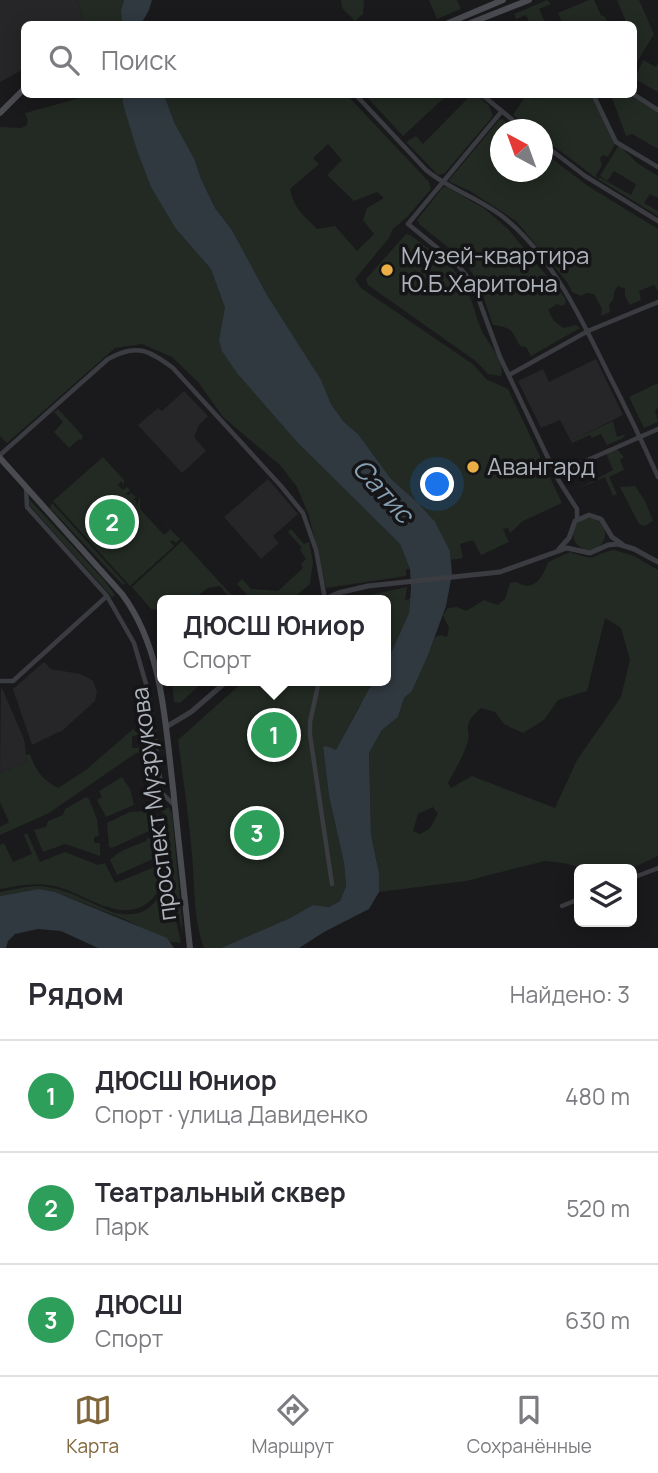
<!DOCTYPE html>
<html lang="ru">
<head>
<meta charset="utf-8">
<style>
	:root { --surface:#fff; --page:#f7f7f7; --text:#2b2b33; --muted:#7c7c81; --line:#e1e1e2; --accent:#80663b }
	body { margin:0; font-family:Manrope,sans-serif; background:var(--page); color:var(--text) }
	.controls { position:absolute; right:21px; bottom:21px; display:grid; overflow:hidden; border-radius:10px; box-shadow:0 4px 18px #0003 }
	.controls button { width:63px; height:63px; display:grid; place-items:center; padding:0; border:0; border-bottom:2px solid var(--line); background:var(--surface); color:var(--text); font:35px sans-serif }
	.compass { position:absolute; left:490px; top:119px; width:63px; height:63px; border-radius:50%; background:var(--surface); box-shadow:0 4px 18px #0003; rotate:319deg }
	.you { position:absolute; left:438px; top:485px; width:24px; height:24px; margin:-18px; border:5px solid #fff; border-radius:50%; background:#1a73e8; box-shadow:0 0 0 10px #1a73e833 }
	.badge { display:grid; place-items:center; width:46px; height:46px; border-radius:50%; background:var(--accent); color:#fff; font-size:23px; font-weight:700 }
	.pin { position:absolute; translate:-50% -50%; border:4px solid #fff; box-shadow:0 2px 7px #0006 }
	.popup { position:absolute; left:157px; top:595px; width:234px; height:91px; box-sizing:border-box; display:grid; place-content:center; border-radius:10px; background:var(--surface); filter:drop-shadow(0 2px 5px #0005); font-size:23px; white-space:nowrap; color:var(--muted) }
	.popup b { font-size:26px; color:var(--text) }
	.popup::after { content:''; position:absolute; left:50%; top:100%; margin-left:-14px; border:14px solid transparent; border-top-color:var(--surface) }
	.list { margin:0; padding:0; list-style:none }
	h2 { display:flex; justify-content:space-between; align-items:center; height:91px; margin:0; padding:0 28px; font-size:30px }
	h2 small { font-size:23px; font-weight:400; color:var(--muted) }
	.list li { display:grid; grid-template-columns:46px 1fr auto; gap:21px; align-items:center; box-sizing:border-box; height:112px; padding:0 28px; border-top:2px solid var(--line) }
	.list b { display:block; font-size:26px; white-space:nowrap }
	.list p { margin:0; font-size:23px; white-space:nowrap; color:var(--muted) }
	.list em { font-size:23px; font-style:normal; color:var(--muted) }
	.icon { flex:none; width:38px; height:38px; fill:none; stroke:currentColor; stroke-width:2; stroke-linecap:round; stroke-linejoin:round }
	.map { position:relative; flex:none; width:658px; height:948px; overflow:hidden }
	.search { position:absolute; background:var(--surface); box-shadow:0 4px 18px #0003; left:21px; right:21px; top:21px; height:77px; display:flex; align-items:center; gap:18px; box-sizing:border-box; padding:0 24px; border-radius:10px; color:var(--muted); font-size:26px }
	.sheet { height:427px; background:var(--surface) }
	nav { display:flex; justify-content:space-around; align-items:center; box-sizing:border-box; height:98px; border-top:2px solid var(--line); background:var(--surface); font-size:19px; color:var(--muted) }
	nav a { display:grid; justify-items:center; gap:4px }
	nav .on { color:var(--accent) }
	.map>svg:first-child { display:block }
	.built { fill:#262629 }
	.green { fill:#222a23; fill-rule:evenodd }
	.water { fill:#303940 }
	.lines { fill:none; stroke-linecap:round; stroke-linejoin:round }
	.minor { stroke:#3b3c41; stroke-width:4.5 }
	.tertiary { stroke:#3b3c41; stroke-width:5 }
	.secondary { stroke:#494b51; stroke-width:6 }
	.poi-dot { fill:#e9ae45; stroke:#151517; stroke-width:2.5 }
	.labels { text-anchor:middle; stroke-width:7; stroke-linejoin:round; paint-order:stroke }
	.poi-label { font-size:24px; fill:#adb2bb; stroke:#151517; text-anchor:start }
	.street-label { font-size:24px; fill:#adb2bb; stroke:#151517 }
	.water-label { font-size:26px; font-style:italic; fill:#879fb3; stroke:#151517 }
</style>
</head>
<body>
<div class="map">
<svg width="658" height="948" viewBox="0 0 658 948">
	<rect width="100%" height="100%" fill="#1a1a1c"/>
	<path class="built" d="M0,0H77L83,19L81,24H24V69L0,82Z
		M596,359L623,415L571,441L560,420L541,428L518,381L543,369L549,382Z
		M184,391L208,416L199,425L194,437L206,451L182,473L138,425L158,408L162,411Z
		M268,479L298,514L273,536L279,543L261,559L224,517Z
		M44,662L51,669L80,674L90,679L93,681L97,692L95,701L63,730L32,745L13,689Z
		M1,686L24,739L27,762L0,773Z"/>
	<path class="green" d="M77,0H124L121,10L122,24H81L83,18Z
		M341,0H364L363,14L355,21L342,8Z
		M429,0H457L461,9L437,19Z
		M547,0L551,4L539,9L546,24H530L526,15L516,19L514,14Z
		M589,0H594L601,15L605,17L608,24H563L558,13Z
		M617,0H639L654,34L634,67V24H627Z
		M643,60L656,67L658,63V92L635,79Z
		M346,94L429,182L431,189L408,216L393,229L389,238L355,279L361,288L474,365L486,379L508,389L562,503L523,521L510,533L508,528L503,529L509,542L481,555L473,540L460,544L463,558L451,560L450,551L417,502L391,479L358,434L344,422L331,404L320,380L267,295L232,230L215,208L201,179L194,158L175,124L164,95ZM328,144L342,160L327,175L354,201L377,192L384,198L367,208L363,220L374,234L357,251L335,226L317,229C304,216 293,207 290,189L319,164L313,158Z
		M91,95H123V104L176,229L211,269L225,308L298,443L400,544L410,569H406V576L326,588L309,516L297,487L281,466L223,417L199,383L172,357L142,344L115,348L7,443L0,436V127L21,128L26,126L28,121L25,113Z
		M365,95H447L403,136Z
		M471,95H477L489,106L493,116L445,173L438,175L406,142L416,136L423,144Z
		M526,95H533L535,99L545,95H592L615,144L608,157L603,155L600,158L602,165L597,174H595L597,176L596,178L543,138L542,130L531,129L513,115Z
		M611,95H630L658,112V149L632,134L626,136Z
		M502,119L515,129L500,130V172H542L543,152L588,186L658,229V291L654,285L639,291L641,300L630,305L625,296V289L618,286L615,290L613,300L609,305L610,312L601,316L602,309L594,294L587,293L581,296L572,292L567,282L516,221L470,191L450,182L449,180L499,120Z
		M619,145L637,163L658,176V198L650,194L644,203L658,211V216L598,179L599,177L631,195L636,184L614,171L607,181L600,176Z
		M443,187H447L485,209L508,229L565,298L566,304L561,306L557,304L548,310L554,321L563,328L576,325L580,328L531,356L526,347L520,346C511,329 512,328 493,325L479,284L464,260L420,225L417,220Z
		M406,234L412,236C425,247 442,257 454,270C470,287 473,308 481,329C487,343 506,361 501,376L488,374L477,362L368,285L366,279Z
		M658,383V408L655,410L658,422L644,428L629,397Z
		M58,409L83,436L81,441L79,439L69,448L54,432L63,422L54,412Z
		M613,421L617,437L626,434L623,438L607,445L601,434L592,438L590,435L572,443L571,441Z
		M617,449L624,457L620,460L624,470L609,477L617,494L613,496L605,477L577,489L613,470L606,453Z
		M103,457L124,480V485L121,481L118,485L123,490L127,487L130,490L126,494L128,495L131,493L136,497L133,500H136L137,506L140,496V509L164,535L170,530L162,521L180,539L176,543L172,540L170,542L174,546L130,586L53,501Z
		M635,486L645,501L653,521L645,526L639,524L620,487Z
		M28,498L104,580L115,595L112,597L30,506Z
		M52,503L122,580L125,583L123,585L50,508Z
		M573 534a16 16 0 1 1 32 0a16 16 0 1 1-32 0Z
		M291,529L304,544L309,542L313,562L310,584L291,600H252L237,584L242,579L251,589L278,591L303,568L301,564L306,559L300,550L302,548L288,532Z
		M182,541L236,600H231L220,586L208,588L192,600H162V610L151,609L132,587Z
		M614,550L634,556L658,570V856L630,869H626L623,864L587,869L563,863L545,861L466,881L379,892V873L371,835L369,753L382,730L398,717L404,698L412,691L435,637L441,635L447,637L449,628L443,615L448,608L457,607L466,611L484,600L498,605L505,599L510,583L517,582C534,593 543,577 548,562L570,552C601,563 588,555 614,550ZM605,618L621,628L630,660L621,697L577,760L555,808L472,776L451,788L448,783C454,771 462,759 466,747C474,728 458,728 481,708L495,712L504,724L523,733L544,720L558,700L587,691ZM433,807L438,814L430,828L420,834L413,831L418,814Z
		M407,587L405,600L410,599L409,613L386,664V600H347Z
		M172,681H204L180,703L174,702Z
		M244,681H376L357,710L336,751L326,746L323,748L329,796L344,863L346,886L340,901L329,907L313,905L290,918L221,948H204C193,918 195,886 192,855C189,817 183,779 178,740Z
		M133,729L139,735L132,736V748L147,747L142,752L136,753L49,813L0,835V827L9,822L0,802V773L27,762L26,755L30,754C35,769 43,781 58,788L86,770Z
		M122,777L130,789L134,805L106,817L97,800L102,797L99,791Z
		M86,797L89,799L97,819L99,836L94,837V843H100V856L65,844L43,852L34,830L46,827L48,821L63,815L65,809Z
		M159,808H169L172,813L183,932L177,912L166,816Z
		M146,811L150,829L149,831L112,848L109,847L107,823L130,812Z
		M157,815L163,817L175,916L181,943L171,942L124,919L55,892L39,889L0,896V892C11,890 23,887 34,886C61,885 90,903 115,913C177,925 166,852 157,815Z
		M27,833L40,862L65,852L98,865L105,863L115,883L160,865C163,878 160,891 151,900C123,927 83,892 54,886C36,882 18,886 0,889V845L4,843L13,862L32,854L24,835Z
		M147,838H150L153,859L117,875L110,860C121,849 132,847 146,841Z"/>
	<path class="water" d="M124,0H152L149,10L141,24H122L121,10Z
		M123,95H164L175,124L194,158L201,179L215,208L232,230L267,295L321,380L331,404L344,422L358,434L391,479L417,502L435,522L450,551L452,574L446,606L428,655L412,691L404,698L398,717L382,730L369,753L371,835L379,873V892L369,909L324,932L299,948H221L290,918L313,905L329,907L340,901L346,886L344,863L329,796L323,747L326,746L336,750L369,689L376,681H386V664L409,613L411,588L410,569L400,544L298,443L237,373L222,351L219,340L225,308L211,269L176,229L151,187L137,150L123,104Z
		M39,889L55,892L167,938L174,948H98L61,931L38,929L15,934L8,941L6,948H0V896Z"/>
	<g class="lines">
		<path class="minor" d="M355,94L426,170C450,190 482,199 507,220C553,259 581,318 607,371C625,406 642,441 658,477
			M481,94L525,130
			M593,94L616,142L658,167
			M633,94L658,110
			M502,111L408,224L457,264L473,284L500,357L559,481L577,509V519
			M542,143L585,176L658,221
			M509,375L588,331L658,302
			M0,455L108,359C136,343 149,350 173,368L281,486L303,513L316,550L325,599
			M556,474L658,429
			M26,488L27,507L107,596L134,643L149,694L162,793L175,806
			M0,681H13L107,596
			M319,681L310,722V735L332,884
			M632,878L658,868
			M562,906L579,899"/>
		<path class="tertiary" d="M559,549L569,538L575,521L589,515L601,519L612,537L622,544
			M323,600L338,593L368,586L500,572L567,548L590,553L608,545L618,544L634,549L658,562
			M166,727L191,712L227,681"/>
		<path class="secondary" d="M446,24L503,0
			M468,24L529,0
			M0,113L24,89
			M0,458L122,594C163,649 165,722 173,788C179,841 184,895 190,948"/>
	</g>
	<g class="poi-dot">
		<circle cx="387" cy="270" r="7"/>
		<circle cx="473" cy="467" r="7"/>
	</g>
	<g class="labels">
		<g class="poi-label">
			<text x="401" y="264">Музей-квартира<tspan x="401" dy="28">Ю.Б.Харитона</tspan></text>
			<text x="487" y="475">Авангард</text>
		</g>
		<g class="street-label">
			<text transform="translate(154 804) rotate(-97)" y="8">проспект Музрукова</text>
		</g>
		<g class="water-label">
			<text transform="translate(383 491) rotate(48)" y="9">Сатис</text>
		</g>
	</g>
</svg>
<div class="controls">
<button><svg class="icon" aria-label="layers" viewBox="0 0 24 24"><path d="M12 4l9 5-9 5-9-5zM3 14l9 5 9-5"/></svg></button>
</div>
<svg class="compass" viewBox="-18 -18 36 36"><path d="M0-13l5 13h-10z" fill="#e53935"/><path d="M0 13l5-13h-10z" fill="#7c7c81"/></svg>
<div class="you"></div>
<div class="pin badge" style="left:274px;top:735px;background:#2e9e5b">1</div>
<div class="popup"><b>ДЮСШ Юниор</b>Спорт</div>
<div class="pin badge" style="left:112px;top:522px;background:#2e9e5b">2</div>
<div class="pin badge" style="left:257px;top:833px;background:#2e9e5b">3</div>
<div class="search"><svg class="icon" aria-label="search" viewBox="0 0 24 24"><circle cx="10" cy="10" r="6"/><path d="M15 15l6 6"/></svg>Поиск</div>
</div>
<section class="sheet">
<h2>Рядом<small>Найдено: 3</small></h2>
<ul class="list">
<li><span class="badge" style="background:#2e9e5b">1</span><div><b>ДЮСШ Юниор</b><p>Спорт · улица Давиденко</p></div><em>480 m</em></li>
<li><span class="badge" style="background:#2e9e5b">2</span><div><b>Театральный сквер</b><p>Парк</p></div><em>520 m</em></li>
<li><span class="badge" style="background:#2e9e5b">3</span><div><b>ДЮСШ</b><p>Спорт</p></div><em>630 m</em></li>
</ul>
</section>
<nav>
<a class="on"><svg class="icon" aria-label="map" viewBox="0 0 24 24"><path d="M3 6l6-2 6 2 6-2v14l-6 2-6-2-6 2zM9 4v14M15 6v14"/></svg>Карта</a>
<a><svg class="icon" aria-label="directions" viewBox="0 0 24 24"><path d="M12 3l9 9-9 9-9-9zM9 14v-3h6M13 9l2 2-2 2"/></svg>Маршрут</a>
<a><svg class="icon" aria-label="saved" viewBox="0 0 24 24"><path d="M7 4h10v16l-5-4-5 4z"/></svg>Сохранённые</a>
</nav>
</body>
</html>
